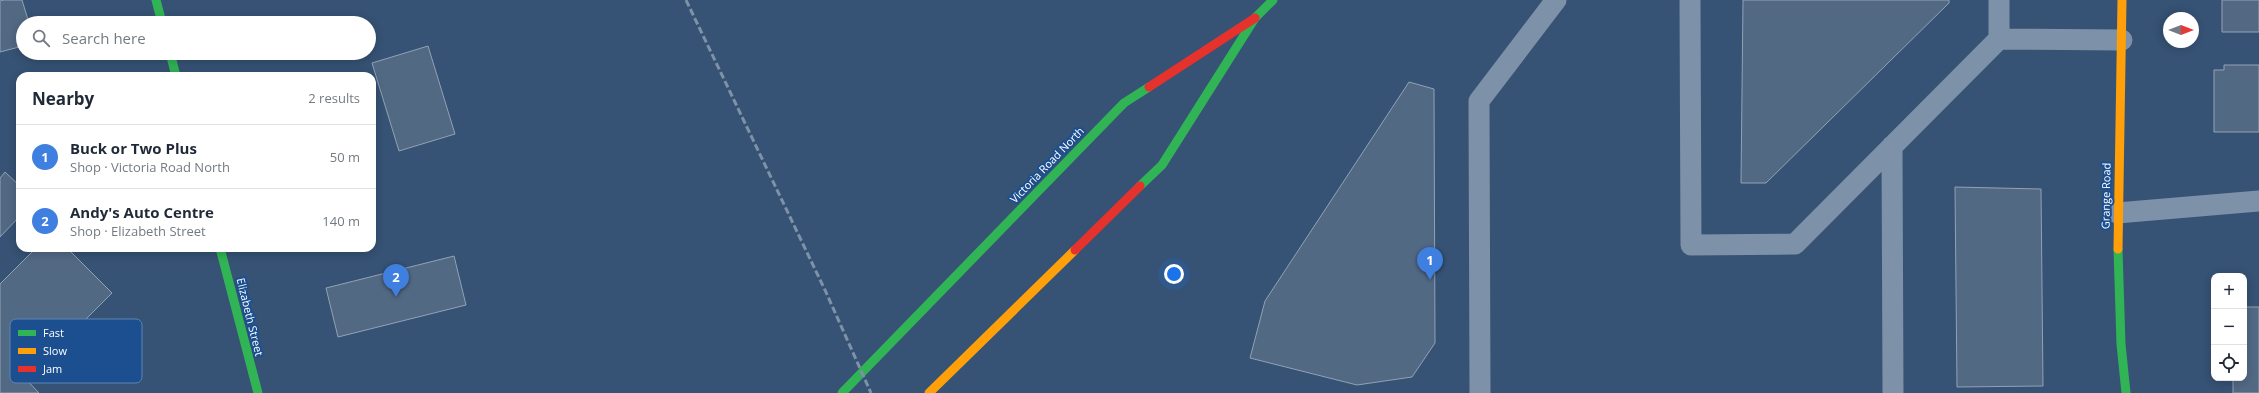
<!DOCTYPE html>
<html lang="en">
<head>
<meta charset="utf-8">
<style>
	:root { --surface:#fff; --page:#f6f6f7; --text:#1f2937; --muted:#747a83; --line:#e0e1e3; --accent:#646e7b }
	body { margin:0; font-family:"Open Sans",sans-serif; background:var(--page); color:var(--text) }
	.controls { position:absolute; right:12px; bottom:12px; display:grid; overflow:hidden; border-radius:8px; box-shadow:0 2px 10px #0003 }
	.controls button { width:36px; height:36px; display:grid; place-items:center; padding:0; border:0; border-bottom:1px solid var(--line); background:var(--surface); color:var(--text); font:20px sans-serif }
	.compass { position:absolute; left:2163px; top:12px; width:36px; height:36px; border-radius:50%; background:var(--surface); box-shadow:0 2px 10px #0003; rotate:90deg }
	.you { position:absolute; left:1174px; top:274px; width:14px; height:14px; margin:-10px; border:3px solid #fff; border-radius:50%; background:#1a73e8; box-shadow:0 0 0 6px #1a73e833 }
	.badge { display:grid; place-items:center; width:26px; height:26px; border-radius:50%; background:var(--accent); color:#fff; font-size:13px; font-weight:700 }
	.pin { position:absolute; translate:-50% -33px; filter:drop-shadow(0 1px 2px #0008) }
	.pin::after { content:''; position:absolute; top:21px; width:14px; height:12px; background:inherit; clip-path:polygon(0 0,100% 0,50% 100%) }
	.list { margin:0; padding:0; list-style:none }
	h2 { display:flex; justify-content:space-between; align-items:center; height:52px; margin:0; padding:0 16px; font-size:17px }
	h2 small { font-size:13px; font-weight:400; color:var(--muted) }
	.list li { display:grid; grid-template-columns:26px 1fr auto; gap:12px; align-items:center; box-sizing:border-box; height:64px; padding:0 16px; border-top:1px solid var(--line) }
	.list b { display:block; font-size:15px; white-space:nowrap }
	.list p { margin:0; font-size:13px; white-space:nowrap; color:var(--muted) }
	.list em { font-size:13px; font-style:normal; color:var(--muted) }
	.icon { flex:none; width:22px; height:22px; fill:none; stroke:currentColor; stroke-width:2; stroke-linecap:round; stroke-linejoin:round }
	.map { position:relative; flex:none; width:2259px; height:393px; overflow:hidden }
	.search { position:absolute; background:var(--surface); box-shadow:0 2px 10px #0003; left:16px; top:16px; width:360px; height:44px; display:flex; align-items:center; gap:10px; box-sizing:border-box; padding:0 14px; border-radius:22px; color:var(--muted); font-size:15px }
	.panel { position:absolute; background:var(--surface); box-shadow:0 2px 10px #0003; left:16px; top:72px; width:360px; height:180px; border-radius:12px }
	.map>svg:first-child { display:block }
	.building { fill:#526984; stroke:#92a2b6 }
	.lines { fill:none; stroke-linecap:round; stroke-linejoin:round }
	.lane { stroke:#7d92a8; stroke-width:21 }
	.fast { stroke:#30b455; stroke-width:9 }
	.slow { stroke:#ff9f0a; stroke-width:9 }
	.jam { stroke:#e5322d; stroke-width:9 }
	.rail { stroke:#7e92a7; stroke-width:3; stroke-dasharray:7 3; stroke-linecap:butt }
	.labels { text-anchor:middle; stroke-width:4; stroke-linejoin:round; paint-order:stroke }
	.street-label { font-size:11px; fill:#fff; stroke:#1b4f8f }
	.key { fill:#1b4f8f; stroke:#5f84b1; stroke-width:1 }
	.key-label { font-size:11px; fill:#fff }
</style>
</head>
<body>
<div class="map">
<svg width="2259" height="393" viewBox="0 0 2259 393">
	<rect width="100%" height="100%" fill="#365274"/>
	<path class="building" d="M4,0H22L29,23H23V46L0,52V1Z
		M1743,0H1949V3L1766,183H1741Z
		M2222,0H2259V32H2222Z
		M428,46L455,134L399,151L372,63Z
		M2224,65H2259V132H2214V70H2224Z
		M1409,82L1434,89L1435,343L1412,377L1357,385L1250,358L1265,301Z
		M5,172L20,186V216L0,237V178Z
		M1955,187L2041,189L2043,386L1957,387Z
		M36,248H67L112,293L70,335L65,331L22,375L39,393H0V284Z
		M454,256L466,305L338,337L326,288Z
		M2244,307H2259V393H2233V378H2244Z"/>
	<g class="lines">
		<path class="lane" d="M1690,0L1691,245L1795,244L1999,39
			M1999,0V39L2122,40
			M1892,146L1893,393
			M2117,213L2259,201
			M1480,393L1479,101L1556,0"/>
		<path class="fast" d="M156,0L162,23
			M170,53L176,76
			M1140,186L1162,165L1255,18L1273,0
			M220,248L258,393
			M2118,249L2121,344L2126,393
			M842,393L1124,103L1149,87"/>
		<path class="slow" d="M2118,249L2122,0
			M929,393L1075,250"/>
		<path class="jam" d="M1149,87L1255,18
			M1075,250L1140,186"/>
		<path class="rail" d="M686,0L825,290L871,393"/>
	</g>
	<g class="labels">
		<g class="street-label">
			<text transform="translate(1047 165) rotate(-46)" y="4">Victoria Road North</text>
			<text transform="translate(2106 196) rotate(-89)" y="4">Grange Road</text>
			<text transform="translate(250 317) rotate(76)" y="4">Elizabeth Street</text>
		</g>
	</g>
	<rect x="10" y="319" width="132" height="64" rx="6" class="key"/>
	<rect x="18" y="330" width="18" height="6" fill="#30b455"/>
	<rect x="18" y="348" width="18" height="6" fill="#ff9f0a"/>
	<rect x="18" y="366" width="18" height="6" fill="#e5322d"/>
	<g class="key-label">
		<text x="43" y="337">Fast</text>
		<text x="43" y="355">Slow</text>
		<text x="43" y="373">Jam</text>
	</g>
</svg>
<div class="controls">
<button>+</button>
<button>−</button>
<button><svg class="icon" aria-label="locate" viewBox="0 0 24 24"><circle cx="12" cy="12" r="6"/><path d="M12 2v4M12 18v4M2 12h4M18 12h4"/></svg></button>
</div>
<svg class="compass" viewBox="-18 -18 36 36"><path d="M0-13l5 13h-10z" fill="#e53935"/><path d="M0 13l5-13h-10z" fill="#747a83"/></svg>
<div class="you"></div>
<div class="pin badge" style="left:1430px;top:280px;background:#3f7fe0">1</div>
<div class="pin badge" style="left:396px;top:297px;background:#3f7fe0">2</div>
<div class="search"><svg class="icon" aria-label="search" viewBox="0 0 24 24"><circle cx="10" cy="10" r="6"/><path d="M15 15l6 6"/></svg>Search here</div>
<section class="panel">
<h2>Nearby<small>2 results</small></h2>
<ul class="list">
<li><span class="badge" style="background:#3f7fe0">1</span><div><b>Buck or Two Plus</b><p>Shop · Victoria Road North</p></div><em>50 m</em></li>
<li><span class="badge" style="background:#3f7fe0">2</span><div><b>Andy's Auto Centre</b><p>Shop · Elizabeth Street</p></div><em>140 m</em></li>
</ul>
</section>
</div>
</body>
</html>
